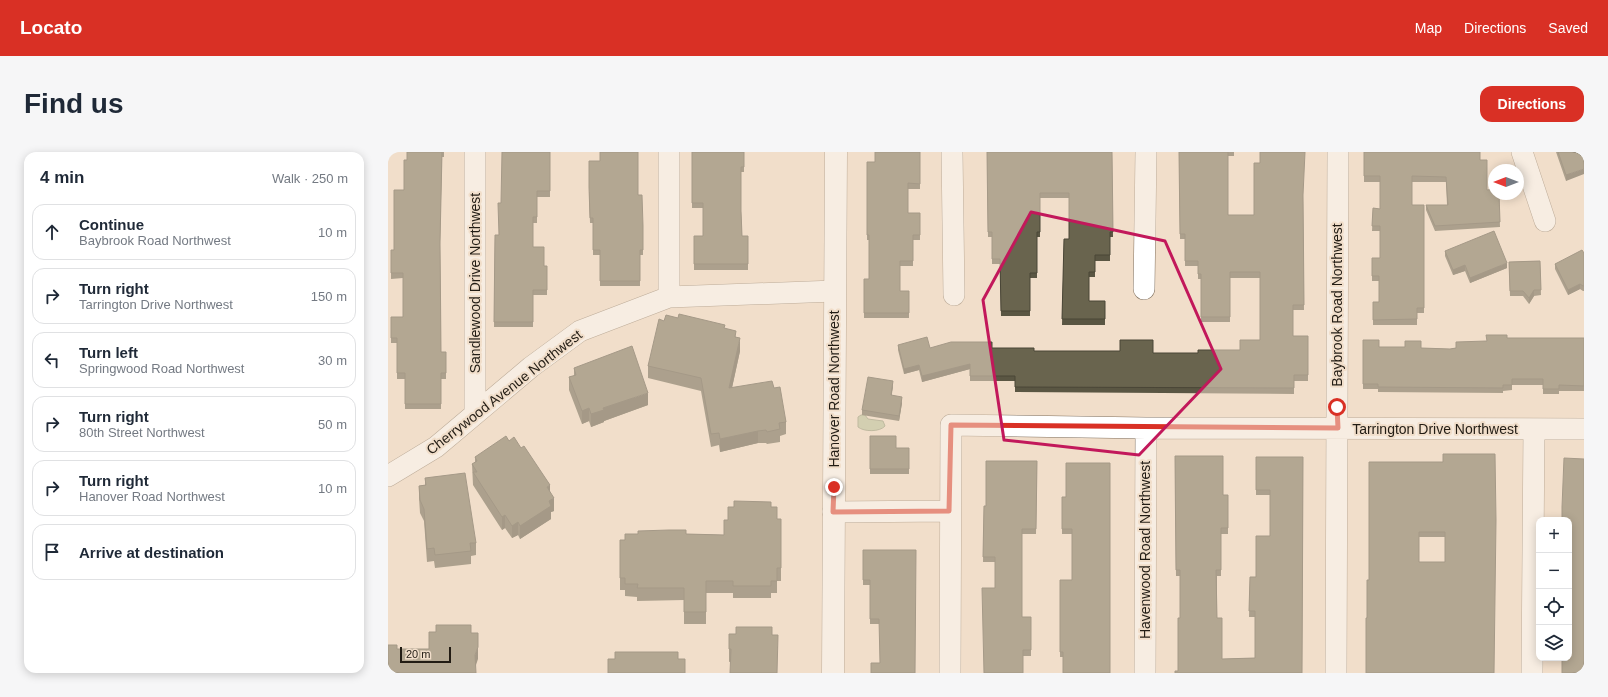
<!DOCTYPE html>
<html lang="en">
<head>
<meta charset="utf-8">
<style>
	:root { --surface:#fff; --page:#f6f6f7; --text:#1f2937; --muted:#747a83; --line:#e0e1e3; --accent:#d93025 }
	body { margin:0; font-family:Arial,sans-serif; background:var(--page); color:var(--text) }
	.controls { position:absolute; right:12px; bottom:12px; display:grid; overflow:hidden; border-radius:8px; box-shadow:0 2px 10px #0003 }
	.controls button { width:36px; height:36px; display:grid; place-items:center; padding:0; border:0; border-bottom:1px solid var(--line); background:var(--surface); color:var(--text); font:20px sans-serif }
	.compass { position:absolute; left:1100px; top:12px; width:36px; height:36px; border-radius:50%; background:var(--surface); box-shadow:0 2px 10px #0003; rotate:270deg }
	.scale { position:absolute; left:12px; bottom:10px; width:51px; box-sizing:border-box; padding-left:4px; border:2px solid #221c14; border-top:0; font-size:11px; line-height:14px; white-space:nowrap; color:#221c14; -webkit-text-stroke:3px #f1deca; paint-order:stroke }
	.stop { position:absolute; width:12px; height:12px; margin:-9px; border:3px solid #d93025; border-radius:50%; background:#fff }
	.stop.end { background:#d93025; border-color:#fff; box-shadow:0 1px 4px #0008 }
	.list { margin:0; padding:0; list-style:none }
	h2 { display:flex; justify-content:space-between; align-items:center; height:52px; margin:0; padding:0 16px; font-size:17px }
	h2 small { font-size:13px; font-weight:400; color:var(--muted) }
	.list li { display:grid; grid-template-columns:26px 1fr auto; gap:12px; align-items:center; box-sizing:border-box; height:56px; margin:0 8px 8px; padding:0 8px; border:1px solid var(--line); border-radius:12px }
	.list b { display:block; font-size:15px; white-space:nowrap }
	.list p { margin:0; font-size:13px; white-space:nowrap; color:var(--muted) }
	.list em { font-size:13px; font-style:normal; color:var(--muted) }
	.icon { flex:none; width:22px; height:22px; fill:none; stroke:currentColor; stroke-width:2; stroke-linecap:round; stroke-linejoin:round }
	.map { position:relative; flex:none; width:1196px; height:521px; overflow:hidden; border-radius:12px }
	header { display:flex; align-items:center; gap:24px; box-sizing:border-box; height:56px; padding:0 20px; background:var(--accent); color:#fff }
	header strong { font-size:19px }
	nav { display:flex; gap:22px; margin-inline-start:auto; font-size:14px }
	.intro { display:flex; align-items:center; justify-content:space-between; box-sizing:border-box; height:96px; padding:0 24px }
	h1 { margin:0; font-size:28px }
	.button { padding:10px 18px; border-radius:12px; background:var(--accent); color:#fff; font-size:14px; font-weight:700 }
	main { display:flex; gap:24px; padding:0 24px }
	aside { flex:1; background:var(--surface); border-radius:12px; box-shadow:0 2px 10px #0003 }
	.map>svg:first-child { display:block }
	.water { fill:#b0bd93; stroke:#858d6d }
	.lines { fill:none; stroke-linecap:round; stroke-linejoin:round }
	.minor-casing { stroke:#80705e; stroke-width:22 }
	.tertiary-casing { stroke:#80705e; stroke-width:23 }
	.minor { stroke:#fff; stroke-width:21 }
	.tertiary { stroke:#fff; stroke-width:22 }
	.wall { fill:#5a5643; fill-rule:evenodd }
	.shaded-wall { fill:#4a4637 }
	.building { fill:#69644e; stroke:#4a4637; fill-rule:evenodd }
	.route { stroke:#d93025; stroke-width:5 }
	.marked { fill:none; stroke:#c2185b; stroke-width:3; stroke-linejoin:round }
	.labels { text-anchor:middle; stroke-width:4; stroke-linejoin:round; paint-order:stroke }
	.street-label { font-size:14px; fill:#221c14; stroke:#f1deca }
</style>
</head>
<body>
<header>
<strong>Locato</strong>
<nav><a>Map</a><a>Directions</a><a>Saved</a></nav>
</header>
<div class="intro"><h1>Find us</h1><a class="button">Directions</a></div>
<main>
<aside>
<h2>4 min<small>Walk · 250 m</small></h2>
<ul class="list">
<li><svg class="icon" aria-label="ahead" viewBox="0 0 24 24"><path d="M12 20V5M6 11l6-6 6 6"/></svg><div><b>Continue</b><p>Baybrook Road Northwest</p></div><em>10 m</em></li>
<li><svg class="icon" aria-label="right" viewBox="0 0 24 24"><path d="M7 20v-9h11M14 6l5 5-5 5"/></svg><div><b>Turn right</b><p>Tarrington Drive Northwest</p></div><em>150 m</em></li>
<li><svg class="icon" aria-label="left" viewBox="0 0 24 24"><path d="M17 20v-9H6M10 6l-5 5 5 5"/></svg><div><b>Turn left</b><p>Springwood Road Northwest</p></div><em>30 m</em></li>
<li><svg class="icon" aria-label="right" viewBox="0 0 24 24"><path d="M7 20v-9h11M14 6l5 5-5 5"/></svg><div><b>Turn right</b><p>80th Street Northwest</p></div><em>50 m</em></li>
<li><svg class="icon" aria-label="right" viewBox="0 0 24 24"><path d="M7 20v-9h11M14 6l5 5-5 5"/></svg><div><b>Turn right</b><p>Hanover Road Northwest</p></div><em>10 m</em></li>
<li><svg class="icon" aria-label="arrive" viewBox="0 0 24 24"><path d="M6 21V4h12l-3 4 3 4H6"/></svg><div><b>Arrive at destination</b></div></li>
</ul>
</aside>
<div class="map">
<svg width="1196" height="521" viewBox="0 0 1196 521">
	<rect width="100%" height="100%" fill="#f1deca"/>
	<path class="water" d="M473,263H477L480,267L495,269L497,274C492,280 476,280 470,275V265Z"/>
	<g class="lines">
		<defs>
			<path id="minor" d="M87,0V262
				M564,0L566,143
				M1134,0L1157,69
				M756,137L758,0
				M281,145V0
				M0,324L48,295L143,215L192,179L281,145L447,139
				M445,360L561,359
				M562,521L563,273L758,276L1196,277
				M757,521L758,276
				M948,521L950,0
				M1144,521L1146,277"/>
			<path id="tertiary" d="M445,521L448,0"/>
		</defs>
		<use href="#minor" class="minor-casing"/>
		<use href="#tertiary" class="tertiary-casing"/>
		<use href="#minor" class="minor"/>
		<use href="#tertiary" class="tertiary"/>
	</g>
	<path class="wall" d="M19,0H56V5H54L52,94L53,200H58V227H53V257H17V227H9V191H3V165H15V126L3,127V98H6L16,38L19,8Z
		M162,0V45H149V71H145V95L156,114H159V143H145V175H106L107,83H111L113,51Z
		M304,0H356V20H353V59L354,84H360V118H306V84H315V56H304Z
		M532,0V37H520V61H532V88H525V114H512V139H521V166H476V127H481V88H479V10H487Z
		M599,0H724L725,85H722V109H707V125H701V149H717V173H674L676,87H681V46H652V85H649V126H642V164H613L612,112H604V85H600Z
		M791,0H846V4H840V63H866L915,46L916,158H905V184H920V229H906V242L627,240V229H582V217L534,230L531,218L516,222L510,198V193L542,196H604L646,199L765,201H810L852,198L872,188V126H842V170H813V127H810V114H797V87H792Z
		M976,0L1092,8L1099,38L1111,42L1112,75L1047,79L1038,58V53H1059L1058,30H1024V53H1036V161H1029V173H985V150H991V129H984V106H992V79H984L985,56L992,57V30H976Z
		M1168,0H1196L1178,29Z
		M201,40L250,43L255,74V103H252V134H212V103H205V71H202Z
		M1057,99L1119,116L1082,131L1077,119L1065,123L1057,104Z
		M1196,101V139H1195L1192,137L1180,143L1167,117V112Z
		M1152,109L1153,143L1146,144L1141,152L1135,144H1122L1121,110Z
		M276,169L337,177L348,185L352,199L344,236H386L398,270V282L392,284V290L379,292L378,291H370L332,300L331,293L323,295L313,239L260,226V214Z
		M1119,186H1196V239H1171V242H1155V233H1124V238L1115,239V241L990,240V237H975V188L991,195L1062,197L1068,196L1098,189Z
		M186,216L260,253L216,269V270L203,275L201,269L194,272L181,238V225L186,224Z
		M505,234L503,244L514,251L511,269L474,263V258Z
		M482,284L508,296H521V322H482Z
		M121,289L162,340L166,359L163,360V367L132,387L130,383L124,386L117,376L114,378L85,333L84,312L87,311V305Z
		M787,304L835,343H840V382H833V424H829V466L834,507L867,506V465H861L862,425H868L882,384V343H868V305H915L914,521L790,519L792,466V424H788Z
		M649,309L648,382H634V465H643V504H635L607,436V410H595L596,354H598Z
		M1055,310L1106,521L979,466L981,428ZM1031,385H1057V410H1031Z
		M722,311L675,505H672V428H684V382H674V345H678Z
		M37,326L88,391V403L83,404V412L47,416L46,409L39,410L36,369L32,361L31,346V334L37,333Z
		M383,355L389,367H393V429H389V441H383V446H345V441H318V472H296V448L249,449V445L237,444V438H232V388H237L298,382L336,383L340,368Z
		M475,398H528L491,472H482V433H475Z
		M341,482L384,483L390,496L341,510Z"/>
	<path class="shaded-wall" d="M1196,17V22L1178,29V23Z
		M1119,111V116L1082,131V126Z
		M1077,113V119L1065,123V118Z
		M1192,132V137L1180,143V138Z
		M1146,138V144L1141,152V146Z
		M352,186V199L341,249V236Z
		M582,212V217L534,230V224Z
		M531,213V218L516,222V217Z
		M505,229V234L503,249V243Z
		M260,241V253L216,269V270L203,275V262L215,256Z
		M514,245V251L511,269V264Z
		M201,256V269L194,272V259Z
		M370,279V291L332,300V287Z
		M162,333V346L159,335Z
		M166,346V359L163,360V367L132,387V374L161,349Z
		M117,363V376L114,378V365Z
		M130,370V383L124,386V374Z
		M90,495V507L87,516V503Z"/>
	<path class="building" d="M19,0H54L52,90L53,200H58V221H53V252H17V221H9V186H3V165H15V121H3V98H6V38H16V8H19Z
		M114,0H162V39H149V65H145V95H156V114H159V138H145V170H106L107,83H111L110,51H113Z
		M212,0H250V43H254L255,74V98H252V129H212V98H205V66H202L201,35V9H212Z
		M304,0H356V15H353V59L354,84H360V112H306V84H315V51H304Z
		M487,0H532V32L520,31V61H532V83H525V109H512V139H521V161H476V127H481V83H479V10H487Z
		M599,0H724L725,80H722V103H707V120H701V149H717V167H674L676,87H681V41H652V80H649V121H642V159H613L612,107H604V80H600Z
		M791,0H840V63H866V11H872V0H917L915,43L916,153H905V184H920V223H906V236L627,235V224H582V212L534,224L531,213L516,217L510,193L539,185L542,196L563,190H604V196H646V199H732V188H765V201H810V198H852V188H872V120H842V165H813V122H810V109H797V82H792Z
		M976,0H1092V8H1099V38L1106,37V42H1111L1112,70L1047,74L1038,53H1060L1058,25L1024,24V53H1036V156H1029V167L985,168V150H991V124H984V106H992V74H984L985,56L992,57V24H976Z
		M1170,0H1196V17L1178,23Z
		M1106,79L1119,111L1082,126L1077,113L1065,118L1057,99Z
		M1194,98L1196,101V134H1195L1192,132L1180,138L1167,112Z
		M1152,109L1153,138H1146L1141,146L1135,139H1122L1121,110Z
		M291,162L337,173L336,176L348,179L347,185L352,186L341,236L384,229L386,236L392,235L398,270L391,271L392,277L379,280L378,278L370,279L332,287L331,281L323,282L313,226L260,214L271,167L276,169L278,163L290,166Z
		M1098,183H1119V186H1196V234L1171,233V237H1155V227H1124V233H1115V236L990,235V232H975V188H991V195H1017V189H1033V196L1062,197L1068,196V190L1099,189Z
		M244,194L260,241L215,256L216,258L203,262L201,256L194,259L181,225L188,223L186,216Z
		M480,225L505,229L503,243L514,245L511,264L474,258Z
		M118,284L121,289L126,285L133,296L136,294L162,333L159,335L166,346L161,349L163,354L132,374L130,370L124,374L117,363L114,365L85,320H89L84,312L89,309L87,305Z
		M482,284H508V296H521V317H482Z
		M1055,302H1107L1108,368L1106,521H978V466H979V428H981V310H1055ZM1031,380H1057V410H1031Z
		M787,304H835V343H840V376H833V418H828L829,466H834V507L867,506V459H861L862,425H868V384H882V338H868V305H915L914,521H787V519H790V466H792V418H788Z
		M1176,306L1196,307V521H1174V506H1181V368H1174V355Z
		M598,309H649L648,377H634V465H643V498H635V521H596L594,436H607V405H595L596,354H598Z
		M678,311H722V521H675V500H672V428H684V377H674V345H678Z
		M77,321L88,391H82L83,399L47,403L46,396L39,397L36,357L32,348L31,334L38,333L37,326Z
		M346,349L383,350V355H389V367H393V416H389V429H383V434H345V429H318V460H296V436H249L250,432H237V426H232V388H237V382H250V379L281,378H298V382L336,383V368H340V355H346Z
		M475,398H528L527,521H483V511H492L491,467H482V428H475Z
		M48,473H83V481H90V495L87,503L88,521H0V493H9V497H41V480H48Z
		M348,475H384V483H390L389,521H342L343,497H341V482H348Z
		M227,500H290V507H297V521H220V507H227Z"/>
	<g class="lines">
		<path class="route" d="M446,335L445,360L561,359L563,273L950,276L949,255"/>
	</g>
	<path d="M0 0H1196V521H0ZM643,60L777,89L833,217L751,303L616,288L595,148Z" fill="#f1deca" fill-opacity=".55" fill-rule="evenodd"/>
	<path class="marked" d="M643,60L777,89L833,217L751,303L616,288L595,148Z"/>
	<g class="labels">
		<g class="street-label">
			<text transform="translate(87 131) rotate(-90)" y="5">Sandlewood Drive Northwest</text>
			<text transform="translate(949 153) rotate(-90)" y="5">Baybrook Road Northwest</text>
			<text transform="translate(446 237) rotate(-90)" y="5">Hanover Road Northwest</text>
			<text transform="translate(116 240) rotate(-38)" y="5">Cherrywood Avenue Northwest</text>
			<text x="1047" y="282">Tarrington Drive Northwest</text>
			<text transform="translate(757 398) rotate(-90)" y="5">Havenwood Road Northwest</text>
		</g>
	</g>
</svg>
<div class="controls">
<button>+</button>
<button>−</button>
<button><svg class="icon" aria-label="locate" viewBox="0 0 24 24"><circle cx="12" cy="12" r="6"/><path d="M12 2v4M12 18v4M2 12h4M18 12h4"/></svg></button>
<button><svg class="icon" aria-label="layers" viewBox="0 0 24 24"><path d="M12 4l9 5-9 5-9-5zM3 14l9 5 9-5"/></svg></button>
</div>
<svg class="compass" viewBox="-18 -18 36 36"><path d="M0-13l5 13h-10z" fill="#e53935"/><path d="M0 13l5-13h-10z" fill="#747a83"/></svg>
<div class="scale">20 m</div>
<div class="stop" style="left:949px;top:255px"></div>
<div class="stop end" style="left:446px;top:335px"></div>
</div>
</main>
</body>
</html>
